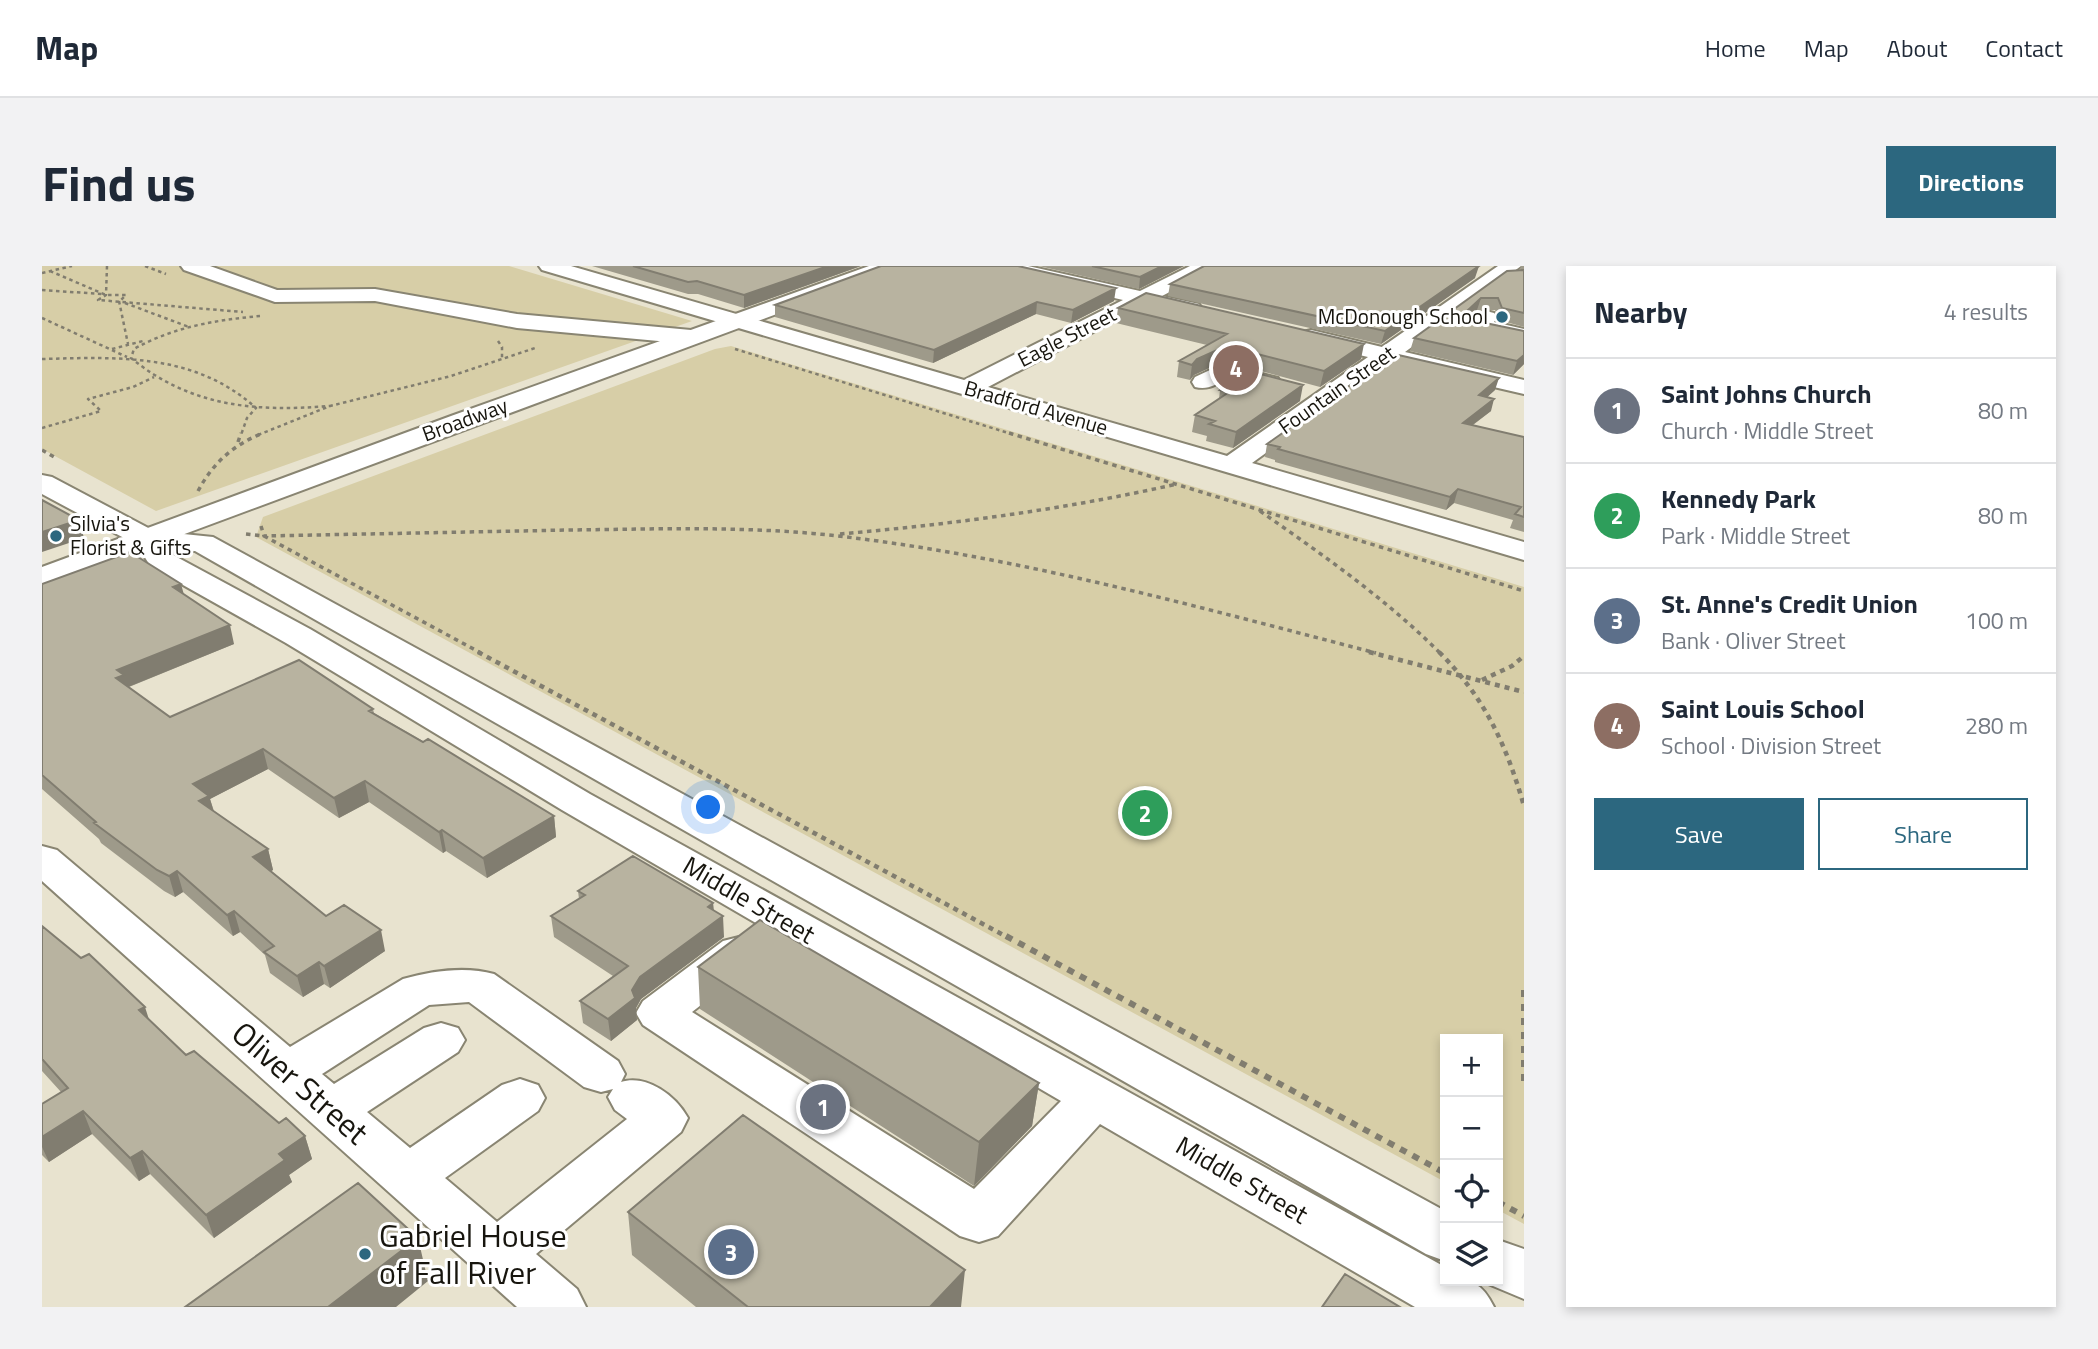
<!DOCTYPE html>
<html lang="en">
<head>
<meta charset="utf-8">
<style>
	:root { --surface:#fff; --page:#f2f2f3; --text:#1f2937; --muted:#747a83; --line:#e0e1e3; --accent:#2c677f }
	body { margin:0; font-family:"Titillium Web",sans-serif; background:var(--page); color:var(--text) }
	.controls { position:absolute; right:21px; bottom:21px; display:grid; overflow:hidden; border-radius:0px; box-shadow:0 4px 10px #0003 }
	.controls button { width:63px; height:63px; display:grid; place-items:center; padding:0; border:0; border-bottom:2px solid var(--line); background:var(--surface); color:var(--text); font:35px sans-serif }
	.you { position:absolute; left:667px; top:542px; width:24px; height:24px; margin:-18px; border:5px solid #fff; border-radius:50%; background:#1a73e8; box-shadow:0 0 0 10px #1a73e833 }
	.badge { display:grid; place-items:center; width:46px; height:46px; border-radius:50%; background:var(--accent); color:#fff; font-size:23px; font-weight:700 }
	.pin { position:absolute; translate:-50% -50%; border:4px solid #fff; box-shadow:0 2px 7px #0006 }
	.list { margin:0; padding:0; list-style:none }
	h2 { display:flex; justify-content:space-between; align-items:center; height:91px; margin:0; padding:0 28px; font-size:30px }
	h2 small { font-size:23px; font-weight:400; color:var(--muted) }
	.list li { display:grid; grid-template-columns:46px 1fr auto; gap:21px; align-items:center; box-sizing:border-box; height:105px; padding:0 28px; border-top:2px solid var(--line) }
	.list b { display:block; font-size:26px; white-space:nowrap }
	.list p { margin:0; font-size:23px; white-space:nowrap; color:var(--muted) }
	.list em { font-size:23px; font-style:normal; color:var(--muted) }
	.actions { display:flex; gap:14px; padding:21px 28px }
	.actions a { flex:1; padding:16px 0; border:2px solid var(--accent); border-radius:0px; text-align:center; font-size:24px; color:var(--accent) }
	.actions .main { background:var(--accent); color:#fff }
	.icon { flex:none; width:38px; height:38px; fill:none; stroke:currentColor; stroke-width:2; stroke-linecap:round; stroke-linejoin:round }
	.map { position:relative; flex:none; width:1482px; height:1041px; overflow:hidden; border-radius:0px }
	header { display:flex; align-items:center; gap:42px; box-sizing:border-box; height:98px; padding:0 35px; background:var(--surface); border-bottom:2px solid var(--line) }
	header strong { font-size:33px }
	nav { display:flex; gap:38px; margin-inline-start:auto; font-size:24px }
	.intro { display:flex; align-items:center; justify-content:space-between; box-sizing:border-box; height:168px; padding:0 42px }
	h1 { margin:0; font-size:49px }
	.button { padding:18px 32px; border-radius:0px; background:var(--accent); color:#fff; font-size:24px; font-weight:700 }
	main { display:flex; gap:42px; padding:0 42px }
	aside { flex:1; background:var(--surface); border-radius:0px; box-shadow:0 4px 10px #0003 }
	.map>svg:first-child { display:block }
	.green { fill:#d7cea7 }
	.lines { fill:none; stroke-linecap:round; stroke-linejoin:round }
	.minor-casing { stroke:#898572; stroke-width:4 }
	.major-casing { stroke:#898572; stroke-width:4 }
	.path-far3 { stroke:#817d6f; stroke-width:2.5; stroke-dasharray:3.5 3.5; stroke-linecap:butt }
	.path-far2 { stroke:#817d6f; stroke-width:3.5; stroke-dasharray:4.5 4.5; stroke-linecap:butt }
	.path-far1 { stroke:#817d6f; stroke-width:4.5; stroke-dasharray:5 5; stroke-linecap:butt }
	.path { stroke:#817d6f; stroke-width:6; stroke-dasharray:7 7; stroke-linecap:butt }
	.minor { fill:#fff; fill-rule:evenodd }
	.major { fill:#fff; fill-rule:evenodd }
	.wall { fill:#9e9a8a }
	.shaded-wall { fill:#817d70 }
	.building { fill:#b8b3a0; stroke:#817d70; stroke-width:2 }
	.poi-dot { fill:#2c677f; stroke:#fff; stroke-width:2.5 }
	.labels { text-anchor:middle; stroke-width:6; stroke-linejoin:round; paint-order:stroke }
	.far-poi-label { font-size:21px; fill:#17150e; stroke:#fff; text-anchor:end }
	.far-street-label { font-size:21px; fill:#17150e; stroke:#fff }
	.street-label { font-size:26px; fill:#17150e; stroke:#fff }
	.near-street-label { font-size:32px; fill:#17150e; stroke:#fff }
	.near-poi-label { font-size:32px; fill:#17150e; stroke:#fff; text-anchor:start }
</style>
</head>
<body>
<header>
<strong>Map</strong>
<nav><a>Home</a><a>Map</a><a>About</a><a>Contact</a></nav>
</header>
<div class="intro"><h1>Find us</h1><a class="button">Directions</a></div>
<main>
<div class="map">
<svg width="1482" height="1041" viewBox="0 0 1482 1041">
	<rect width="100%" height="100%" fill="#e8e3cf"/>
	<path class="green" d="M0,0H467L650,55L114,245L0,183Z
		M689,80L1482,321V958L1456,944V773H1403V916L214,271L221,251L673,83Z"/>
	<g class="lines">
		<defs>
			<path id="minor" d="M139,0H168L235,24L333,23L475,48L649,64L657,66L660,71L657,76L649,78L475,62L333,35L233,36L142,4Z
				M497,0H529L922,114L1081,34L952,4L949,0H986L1098,25L1148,0H1173L1170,4L1120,30L1157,38L1160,43L1157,48L1149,49L1103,39L946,121L1185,190L1326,91L1261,76L1258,71L1261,66L1269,64L1340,81L1456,0H1479L1363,86L1482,114V128L1348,97L1210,197L1482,276V294L500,4Z
				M1444,45L1452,47L1455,52L1452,56L1482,63V77L1426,64L1423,59L1436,47Z
				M1181,98L1236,112L1239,117L1236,122L1227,124L1184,113C1173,119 1166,124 1153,121L1150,116L1153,111Z
				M0,209L10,211L112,265L171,271L1403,945V995L1384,988L153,285L128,284L131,289L268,363L548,528L1403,1001V1015C1431,1015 1439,1015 1452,1041H1373L1058,858L956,970L937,976L918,970L601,759L594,747L601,735L681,675L697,671L713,675L719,686L713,697L650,746L932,923L1019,835L520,544L244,377L109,301L95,279L0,228Z
				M0,580L15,584L248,781L361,713C389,705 424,700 452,708L576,795L583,808L579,816C605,808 634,830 646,852L639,866L494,988L535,1023L544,1041H475L0,615ZM427,736L542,821L559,826L571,823L566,831L573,844L585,853L455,956L403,912L496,845L503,832L496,819L478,813L460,819L368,882L325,846L416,786L423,774L416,762L399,757L382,762L292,818L280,808L387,739Z
				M1456,974L1482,983V1033L1439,1015H1456Z"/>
			<path id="major" d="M827,0H856L853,4L0,321V301L409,150Z"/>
		</defs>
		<use href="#minor" class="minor-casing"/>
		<use href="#major" class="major-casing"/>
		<path class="path-far3" d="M65,0L64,29L56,34L201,46
			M103,0L124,8
			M8,5L64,29H84L79,34
			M0,7L30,0
			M0,24L59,28
			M77,35L86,78
			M83,37L147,61
			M218,50C174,54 131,61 92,83L89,92C149,141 213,146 288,140
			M0,52L85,91
			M456,75L460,81V92
			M70,83L101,75
			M693,83L973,169
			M0,93C78,91 153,87 214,142L205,152L199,169
			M0,162L59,145L46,133L91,121L112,111
			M216,169L288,140L409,110L493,82"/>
		<path class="path-far2" d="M967,167L1482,325
			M196,176L199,167
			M0,184L14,192
			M156,225C171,197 191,179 221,167
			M1218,245C1281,289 1344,333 1398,387
			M219,260L222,270C324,268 426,266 527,264C614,263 701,260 787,269C971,289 1156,341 1334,387
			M204,268L222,270L439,387
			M798,268C912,258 1024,243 1135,218"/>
		<path class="path-far1" d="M436,386L967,672
			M1327,386L1482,426
			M1397,386C1443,432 1464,478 1482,540
			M1440,414L1470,400L1482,390"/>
		<path class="path" d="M964,670L1403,907
			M1482,724V819
			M1456,936L1482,950"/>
		<use href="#minor" class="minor"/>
		<use href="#major" class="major"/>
	</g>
	<path class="wall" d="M550,0H819L702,42L656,28H646Z
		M997,0H1142L1097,23Z
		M1479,0H1482V61L1457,54L1453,44H1435L1428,52L1429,54L1482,65V98L1471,109L1368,85L1372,72L1478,5Z
		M1433,12L1339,78L1126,30L1128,18Z
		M1072,35L1029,57L994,48L891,97L733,51V39Z
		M1076,42L1319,93L1278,121L1182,95L1152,109L1148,114L1135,111L1137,95L1165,79L1074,57Z
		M1187,100L1258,135L1191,182L1164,175L1165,170L1150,166L1153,149L1177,133L1178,124L1180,123L1175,122L1178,106Z
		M1453,124L1445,131L1449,145L1431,159L1482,171V266L1468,262L1471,254L1412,237L1404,244L1233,196V194L1223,191L1225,178Z
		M0,318L142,328L192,378L87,421L128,451L331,443L332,447L512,550L514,571L445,612L404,585L401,587L327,536L297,552L226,503L168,533L172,545L226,583L231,604L229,605L284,650L343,685L288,722L282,718L261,731L228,707L223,689L198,666L191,670L141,626L133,631L122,625L59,577L57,573L0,523Z
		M536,625L671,637L672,644L682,671L599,733L594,742L595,754L569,775L541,757L538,735L571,710L512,671L509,650L537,633Z
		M0,660L107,753L144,789L237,857L263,870L270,893L247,909L250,916L172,972L108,908L97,915L50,868L7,896L0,889V838L19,826L0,805Z
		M656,701L997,817L990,860L932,920L658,743Z
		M586,946L919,1041H654L590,989Z"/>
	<path class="shaded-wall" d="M786,0H819L702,42V29Z
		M1120,0H1142L1097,23L1098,11Z
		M1437,0L1433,12L1339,78L1343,65Z
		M1074,22L1072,35L1029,57L1031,44Z
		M1439,32L1435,44L1420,59L1424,46Z
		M995,36L994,48L891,97L892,84Z
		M1322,78L1319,93L1278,121L1282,105Z
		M1184,80L1182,95L1152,109L1148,114L1150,99L1155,93Z
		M1482,89V98L1471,109L1475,95Z
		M1457,112L1453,124L1433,142L1437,129Z
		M1261,119L1258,135L1191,182L1194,166Z
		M1452,133L1449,145L1417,169L1421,157Z
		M1416,223L1412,237L1404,244L1408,231Z
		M37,254L42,272L0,286V266Z
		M139,318L144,336L131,321Z
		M188,359L192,378L86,421L74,412L75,404Z
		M221,483L226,503L168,533L173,550L157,539L151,518Z
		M323,515L327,536L297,552L292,532Z
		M512,550L514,571L445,612L441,592Z
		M400,564L404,585L401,587L397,566Z
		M226,583L231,604L217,612L211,591Z
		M135,605L141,626L133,631L127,610Z
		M671,637L672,657L681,650L682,671L599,733L594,742L595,754L569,775L566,753L590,724L598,711L666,641Z
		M192,645L198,666L191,670L185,649Z
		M339,664L343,685L288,722L282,700Z
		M277,696L282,718L261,731L255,710Z
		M103,741L110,763L97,744Z
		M997,817L990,860L932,920L937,876Z
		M41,845L50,868L7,896L0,881V871Z
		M263,870L270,893L247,909L250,916L172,972L164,949L237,888Z
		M100,885L108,908L97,915L88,892Z
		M376,972L386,1015L354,1041H286Z
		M923,1004L919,1041H888Z"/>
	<path class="building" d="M591,0H786L702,29L655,15L646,16Z
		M839,0H976L1074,22L1031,44L995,36L892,84L733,39Z
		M1050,0H1120L1098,11Z
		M1162,0H1437L1343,65L1128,18Z
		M1482,4V47L1460,42L1456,32H1439L1424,46L1429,54L1482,65V89L1475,95L1372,72L1465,5Z
		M1104,27L1322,78L1282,105L1184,80L1155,93L1150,99L1137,95L1185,68L1076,42Z
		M1352,88L1457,112L1437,129L1452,133L1421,157L1482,171V251L1473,248L1479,241L1416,223L1408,231L1236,183L1238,181L1225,178Z
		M1187,100L1261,119L1194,166L1167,158L1173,155L1153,149L1187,126L1178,124L1198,111L1178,106Z
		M0,234L37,254L0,266Z
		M88,286L139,318L131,321L188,359L75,404L82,409L74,412L128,451L257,394L331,443L327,445L381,476L386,473L512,550L441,592L400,564L397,566L323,515L292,532L221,483L151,518L167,530L157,535L226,583L211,591L284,650L302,639L339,664L282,700L277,696L255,710L222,686L232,680L192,645L185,649L135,605L127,610L115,604L52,557L54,556L0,509V318Z
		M591,590L671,637L666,641L681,650L598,711L590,724L593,732L566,753L538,735L586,700L509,650L543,629L536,625Z
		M718,654L997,817L937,876L656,701Z
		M0,660L39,692L47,688L103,741L97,744L144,789L152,785L237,857L244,852L263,870L237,888L243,894L164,949L100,885L88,892L41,845L0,871V838L26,822L0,793Z
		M701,849L923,1004L888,1041H706L586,946Z
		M316,917L376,972L286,1041H143Z
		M1303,1008L1358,1041H1280Z"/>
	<g class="poi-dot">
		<circle cx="1460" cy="51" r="7"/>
		<circle cx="14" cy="270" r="7"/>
		<circle cx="323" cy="988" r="7"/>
	</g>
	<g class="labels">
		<g class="far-poi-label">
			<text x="1446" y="58">McDonough School</text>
			<text x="28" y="265" text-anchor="start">Silvia's<tspan x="28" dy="24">Florist &amp; Gifts</tspan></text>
		</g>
		<g class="far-street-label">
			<text transform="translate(1025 71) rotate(-27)" y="7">Eagle Street</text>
			<text transform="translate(1295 124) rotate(-35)" y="7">Fountain Street</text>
			<text transform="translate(994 142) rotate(16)" y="7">Bradford Avenue</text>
			<text transform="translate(423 154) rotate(-20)" y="7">Broadway</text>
		</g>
		<g class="street-label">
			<text transform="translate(707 634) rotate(30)" y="9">Middle Street</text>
			<text transform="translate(1200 914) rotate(30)" y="9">Middle Street</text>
		</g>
		<g class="near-street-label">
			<text transform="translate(258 817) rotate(41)" y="11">Oliver Street</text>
		</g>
		<g class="near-poi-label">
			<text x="337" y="981">Gabriel House<tspan x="337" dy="37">of Fall River</tspan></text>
		</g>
	</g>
</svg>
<div class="controls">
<button>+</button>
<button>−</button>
<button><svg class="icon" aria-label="locate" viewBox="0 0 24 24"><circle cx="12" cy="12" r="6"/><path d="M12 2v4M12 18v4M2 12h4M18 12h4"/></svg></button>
<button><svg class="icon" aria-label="layers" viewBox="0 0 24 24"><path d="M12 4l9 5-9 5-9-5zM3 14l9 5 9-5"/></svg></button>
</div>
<div class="you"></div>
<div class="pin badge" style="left:781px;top:841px;background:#6b7280">1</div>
<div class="pin badge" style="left:1103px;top:547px;background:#2e9e5b">2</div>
<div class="pin badge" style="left:689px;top:986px;background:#5c6f8a">3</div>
<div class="pin badge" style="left:1194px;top:102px;background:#8d6e63">4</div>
</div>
<aside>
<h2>Nearby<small>4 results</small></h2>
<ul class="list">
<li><span class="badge" style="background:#6b7280">1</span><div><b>Saint Johns Church</b><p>Church · Middle Street</p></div><em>80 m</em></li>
<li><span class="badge" style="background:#2e9e5b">2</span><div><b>Kennedy Park</b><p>Park · Middle Street</p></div><em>80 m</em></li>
<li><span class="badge" style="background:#5c6f8a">3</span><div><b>St. Anne's Credit Union</b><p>Bank · Oliver Street</p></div><em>100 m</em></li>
<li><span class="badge" style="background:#8d6e63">4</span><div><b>Saint Louis School</b><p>School · Division Street</p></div><em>280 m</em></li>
</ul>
<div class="actions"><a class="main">Save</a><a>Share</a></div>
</aside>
</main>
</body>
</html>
